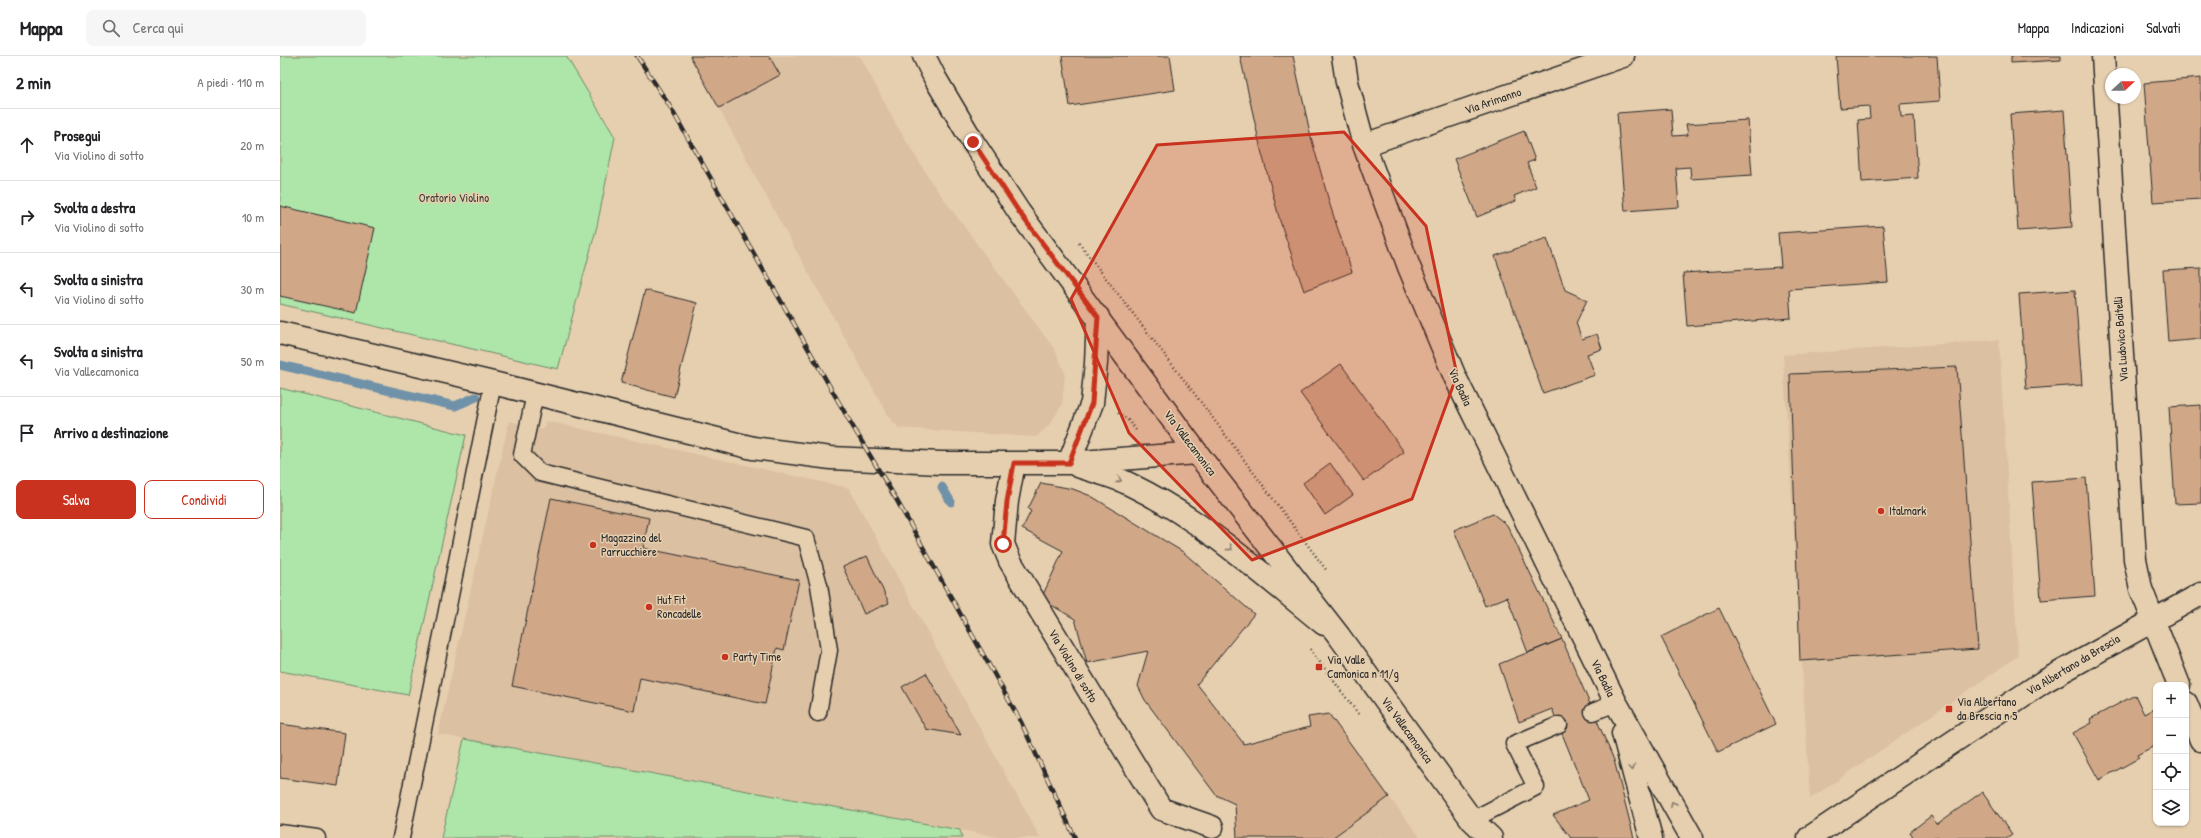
<!DOCTYPE html>
<html lang="it">
<head>
<meta charset="utf-8">
<style>
	:root { --surface:#fff; --page:#f6f6f6; --text:#202124; --muted:#757577; --line:#e0e0e0; --accent:#c8321e }
	body { margin:0; font-family:"Patrick Hand",sans-serif; background:var(--page); color:var(--text) }
	.controls { position:absolute; right:12px; bottom:12px; display:grid; overflow:hidden; border-radius:8px; box-shadow:0 1px 3px #0004 }
	.controls button { width:36px; height:36px; display:grid; place-items:center; padding:0; border:0; border-bottom:1px solid var(--line); background:var(--surface); color:var(--text); font:20px sans-serif }
	.compass { position:absolute; left:1825px; top:12px; width:36px; height:36px; border-radius:50%; background:var(--surface); box-shadow:0 1px 3px #0004; rotate:68deg }
	.stop { position:absolute; width:12px; height:12px; margin:-9px; border:3px solid #c8321e; border-radius:50%; background:#fff }
	.stop.end { background:#c8321e; border-color:#fff; box-shadow:0 1px 4px #0008 }
	.list { margin:0; padding:0; list-style:none }
	h2 { display:flex; justify-content:space-between; align-items:center; height:52px; margin:0; padding:0 16px; font-size:17px }
	h2 small { font-size:13px; font-weight:400; color:var(--muted) }
	.list li { display:grid; grid-template-columns:26px 1fr auto; gap:12px; align-items:center; box-sizing:border-box; height:72px; padding:0 16px; border-top:1px solid var(--line) }
	.list b { display:block; font-size:15px; white-space:nowrap }
	.list p { margin:0; font-size:13px; white-space:nowrap; color:var(--muted) }
	.list em { font-size:13px; font-style:normal; color:var(--muted) }
	.actions { display:flex; gap:8px; padding:12px 16px }
	.actions a { flex:1; padding:9px 0; border:1px solid var(--accent); border-radius:8px; text-align:center; font-size:14px; color:var(--accent) }
	.actions .main { background:var(--accent); color:#fff }
	.icon { flex:none; width:22px; height:22px; fill:none; stroke:currentColor; stroke-width:2; stroke-linecap:round; stroke-linejoin:round }
	.map { position:relative; flex:none; width:1921px; height:782px; overflow:hidden }
	header { display:flex; align-items:center; gap:24px; box-sizing:border-box; height:56px; padding:0 20px; background:var(--surface); border-bottom:1px solid var(--line) }
	header strong { font-size:19px }
	nav { display:flex; gap:22px; margin-inline-start:auto; font-size:14px }
	.search { width:280px; height:36px; background:var(--page); display:flex; align-items:center; gap:10px; box-sizing:border-box; padding:0 14px; border-radius:8px; color:var(--muted); font-size:15px }
	main { display:flex }
	aside { flex:1; background:var(--surface) }
	.map>svg:first-child { display:block }
	.built { fill:#dbc0a1 }
	.green { fill:#aee5a8; stroke:#6c886a }
	.lines { fill:none; stroke-linecap:round; stroke-linejoin:round }
	.stream { stroke:#7092a9; stroke-width:9 }
	.building { fill:#d0a888; stroke:#2b2b2b }
	.lane-casing { stroke:#2b2b2b; stroke-width:19 }
	.street-casing { stroke:#2b2b2b; stroke-width:25 }
	.secondary-casing { stroke:#2b2b2b; stroke-width:25 }
	.path { stroke:#2b2b2b; stroke-width:2.5; stroke-dasharray:1 3; stroke-linecap:butt }
	.lane { stroke:#e6cfaf; stroke-width:16 }
	.street { stroke:#e6cfaf; stroke-width:22 }
	.secondary { stroke:#e6cfaf; stroke-width:22 }
	.rail-casing { stroke:#2b2b2b; stroke-width:4.5 }
	.rail { stroke:#e6cfaf; stroke-width:3; stroke-dasharray:9; stroke-linecap:butt }
	.oneway { stroke:#887d6d }
	.route { stroke:#c8321e; stroke-width:5 }
	.marked { fill:#c8321e; fill-opacity:0.2; stroke:#c8321e; stroke-width:3; stroke-linejoin:round }
	.poi-dot { fill:#c8321e; stroke:#e6cfaf; stroke-width:1.5 }
	.labels { text-anchor:middle; stroke-width:3; stroke-linejoin:round; paint-order:stroke }
	.street-label { font-size:12px; fill:#2b2b2b; stroke:#e6cfaf }
	.park-label { font-size:12px; fill:#383e38; stroke:#e6cfaf }
	.poi-label { font-size:12px; fill:#2b2b2b; stroke:#e6cfaf; text-anchor:start }
</style>
</head>
<body>
<header>
<strong>Mappa</strong>
<div class="search"><svg class="icon" aria-label="search" viewBox="0 0 24 24"><circle cx="10" cy="10" r="6"/><path d="M15 15l6 6"/></svg>Cerca qui</div>
<nav><a>Mappa</a><a>Indicazioni</a><a>Salvati</a></nav>
</header>
<main>
<aside>
<h2>2 min<small>A piedi · 110 m</small></h2>
<ul class="list">
<li><svg class="icon" aria-label="ahead" viewBox="0 0 24 24"><path d="M12 20V5M6 11l6-6 6 6"/></svg><div><b>Prosegui</b><p>Via Violino di sotto</p></div><em>20 m</em></li>
<li><svg class="icon" aria-label="right" viewBox="0 0 24 24"><path d="M7 20v-9h11M14 6l5 5-5 5"/></svg><div><b>Svolta a destra</b><p>Via Violino di sotto</p></div><em>10 m</em></li>
<li><svg class="icon" aria-label="left" viewBox="0 0 24 24"><path d="M17 20v-9H6M10 6l-5 5 5 5"/></svg><div><b>Svolta a sinistra</b><p>Via Violino di sotto</p></div><em>30 m</em></li>
<li><svg class="icon" aria-label="left" viewBox="0 0 24 24"><path d="M17 20v-9H6M10 6l-5 5 5 5"/></svg><div><b>Svolta a sinistra</b><p>Via Vallecamonica</p></div><em>50 m</em></li>
<li><svg class="icon" aria-label="arrive" viewBox="0 0 24 24"><path d="M6 21V4h12l-3 4 3 4H6"/></svg><div><b>Arrivo a destinazione</b></div></li>
</ul>
<div class="actions"><a class="main">Salva</a><a>Condividi</a></div>
</aside>
<div class="map">
<svg width="1921" height="782" viewBox="0 0 1921 782">
	<rect width="100%" height="100%" fill="#e6cfaf"/>
	<filter id="ink" filterUnits="userSpaceOnUse"><feTurbulence type="fractalNoise" baseFrequency=".025" numOctaves="2"/><feDisplacementMap in="SourceGraphic" scale="8" xChannelSelector="R" yChannelSelector="G"/><feConvolveMatrix kernelMatrix="1 2 1 2 8 2 1 2 1" color-interpolation-filters="sRGB"/></filter>
	<g filter="url(#ink)">
		<path class="built" d="M411,0H580L617,70L652,127L775,294L785,317L782,349L770,368L756,381L619,372L609,361L498,162Z
			M1719,284L1738,600L1530,743L1503,299Z
			M229,365L263,374L266,365L569,432L760,782H724L158,678Z
			M1109,741L1141,782H1052Z"/>
		<path class="green" d="M0,0H286L335,81L317,170L278,313L0,248Z
			M0,332L186,379L128,639L0,615Z
			M184,683L680,774L682,782H161Z"/>
		<g class="lines">
			<path class="stream" d="M0,309L175,350L196,341
				M662,431L671,446"/>
		</g>
		<path class="building" d="M410,0H489L500,19L439,52Z
			M782,0H890L895,34L790,50Z
			M960,0H1013L1031,81L1050,149L1072,216L1024,235L1000,165L981,94Z
			M1556,0H1657L1660,45L1620,48L1621,61L1634,60L1638,122L1582,126L1578,64L1590,63L1589,50L1560,52Z
			M1731,0H1781V4L1731,7Z
			M1921,22V143L1873,146L1864,27Z
			M1391,53L1393,80L1408,79L1406,68L1468,64L1472,119L1411,123L1410,111L1396,112L1399,151L1345,155L1337,57Z
			M1784,54L1792,171L1738,175L1730,58Z
			M1244,75L1255,104L1247,107L1256,131L1234,140L1236,145L1197,161L1174,103Z
			M0,150L95,172L76,257L0,240Z
			M1603,170L1608,226L1509,233L1511,262L1407,270L1403,217L1501,211L1498,177Z
			M1267,182L1285,234L1307,244L1296,267L1302,283L1317,278L1322,293L1307,298L1315,319L1263,337L1215,200Z
			M1921,212V283L1888,286L1883,214Z
			M365,234L417,247L394,341L341,327Z
			M1795,234L1802,329L1746,333L1739,238Z
			M1061,308L1124,396L1084,425L1020,337Z
			M1677,311L1698,593L1520,605L1510,318Z
			M1921,349V447L1895,448L1889,351Z
			M1050,407L1073,439L1045,459L1023,427Z
			M1806,422L1815,540L1761,544L1752,426Z
			M761,427L793,433L811,440L903,496L974,558L917,628L964,688L1030,671L1028,661L1049,658L1109,741L1052,782H957L955,748L936,739L865,644L858,630L868,595L807,607L795,563L761,543L783,495L742,473L751,455L748,453Z
			M271,442L369,462L363,492L519,524L504,594L497,592L485,648L360,622L354,655L232,630Z
			M1213,458L1227,469L1282,583L1248,597L1227,541L1205,550L1174,474Z
			M587,500L609,547L584,558L563,511Z
			M1439,552L1496,668L1438,696L1381,581Z
			M1282,583L1334,704L1354,782H1291L1273,759L1309,744L1272,653L1239,666L1219,608Z
			M646,617L681,679L646,673L622,631Z
			M1855,639L1864,658L1875,652L1876,653V689L1857,699L1859,702L1819,724L1793,677L1812,667L1810,663Z
			M0,668L65,677L58,730L0,722Z
			M1702,736L1732,778L1726,782H1634L1630,776L1651,760L1657,768Z"/>
		<g class="lines">
			<defs>
				<path id="lane" d="M255,338L242,399L260,417L526,482L539,529L549,594L538,657
					M1313,656L1336,647
					M1192,764L1256,731L1234,688L1279,669
					M0,777L37,782
					M121,782L213,327"/>
				<path id="street" d="M1063,0L1067,26L1084,89L1129,211L1175,321L1336,647L1412,782
					M1823,0L1855,503L1861,533L1899,629
					M1084,89L1343,0
					M0,277L213,327L473,392L551,402L661,407H789L917,397
					M734,407L727,445L723,488L730,505L881,753L932,771
					M789,407L812,347L816,307L818,261
					M798,410C815,416 833,420 849,428C922,463 982,518 1044,568
					M1906,647L1921,684
					M1343,677L1371,782
					M1529,782L1763,626L1921,538"/>
				<path id="secondary" d="M644,0L655,22L693,86L739,156L917,397L1059,580L1192,764L1211,782"/>
			</defs>
			<use href="#lane" class="lane-casing"/>
			<use href="#street" class="street-casing"/>
			<use href="#secondary" class="secondary-casing"/>
			<path class="path" d="M799,187L917,341L1047,515
				M838,357L847,363L856,374
				M1030,593L1079,659"/>
			<use href="#lane" class="lane"/>
			<use href="#street" class="street"/>
			<use href="#secondary" class="secondary"/>
			<defs>
				<path id="rail" d="M357,0L389,49L569,364L616,443L741,666L795,782"/>
			</defs>
			<use href="#rail" class="rail-casing"/>
			<use href="#rail" class="rail"/>
		</g>
		<defs><path id="oneway-chevron" d="M-2-3.5L2.5 0L-2 3.5" fill="none" stroke-width="1.6" stroke-linecap="round" stroke-linejoin="round"/></defs>
		<g class="oneway">
			<use href="#oneway-chevron" transform="translate(839 424) rotate(19)"/>
			<use href="#oneway-chevron" transform="translate(950 492) rotate(36)"/>
			<use href="#oneway-chevron" transform="translate(1352 712) rotate(75)"/>
			<use href="#oneway-chevron" transform="translate(1393 748) rotate(-119)"/>
		</g>
	</g>
	<g class="lines" filter="url(#ink)">
		<path class="route" d="M693,86L739,156L818,261L812,347L789,407H734L727,446L723,488"/>
	</g>
	<path class="marked" d="M1064,76L1146,170L1177,319L1132,443L972,504L849,377L791,243L877,89Z"/>
	<g class="poi-dot">
		<circle cx="1601" cy="455" r="4"/>
		<circle cx="313" cy="489" r="4"/>
		<circle cx="369" cy="551" r="4"/>
		<circle cx="445" cy="601" r="4"/>
		<rect x="1035" y="607" width="8" height="8" rx="2"/>
		<rect x="1665" y="649" width="8" height="8" rx="2"/>
	</g>
	<g class="labels">
		<g class="street-label">
			<text transform="translate(1213 45) rotate(-19)" y="4">Via Arimanno</text>
			<text transform="translate(1841 283) rotate(-94)" y="4">Via Ludovico Baitelli</text>
			<text transform="translate(1180 331) rotate(65)" y="4">Via Badia</text>
			<text transform="translate(910 387) rotate(53)" y="4">Via Vallecamonica</text>
			<text transform="translate(1793 609) rotate(-31)" y="4">Via Albertano da Brescia</text>
			<text transform="translate(793 610) rotate(59)" y="4">Via Violino di sotto</text>
			<text transform="translate(1323 622) rotate(64)" y="4">Via Badia</text>
			<text transform="translate(1127 674) rotate(54)" y="4">Via Vallecamonica</text>
		</g>
		<g class="park-label">
			<text x="174" y="146">Oratorio Violino</text>
		</g>
		<g class="poi-label">
			<text x="1609" y="459">Italmark</text>
			<text x="321" y="486">Magazzino del<tspan x="321" dy="14">Parrucchiere</tspan></text>
			<text x="377" y="548">Hut Fit<tspan x="377" dy="14">Roncadelle</tspan></text>
			<text x="453" y="605">Party Time</text>
			<text x="1047" y="608">Via Valle<tspan x="1047" dy="14">Camonica n 11/g</tspan></text>
			<text x="1677" y="650">Via Albertano<tspan x="1677" dy="14">da Brescia n 5</tspan></text>
		</g>
	</g>
</svg>
<div class="controls">
<button>+</button>
<button>−</button>
<button><svg class="icon" aria-label="locate" viewBox="0 0 24 24"><circle cx="12" cy="12" r="6"/><path d="M12 2v4M12 18v4M2 12h4M18 12h4"/></svg></button>
<button><svg class="icon" aria-label="layers" viewBox="0 0 24 24"><path d="M12 4l9 5-9 5-9-5zM3 14l9 5 9-5"/></svg></button>
</div>
<svg class="compass" viewBox="-18 -18 36 36"><path d="M0-13l5 13h-10z" fill="#e53935"/><path d="M0 13l5-13h-10z" fill="#757577"/></svg>
<div class="stop" style="left:723px;top:488px"></div>
<div class="stop end" style="left:693px;top:86px"></div>
</div>
</main>
</body>
</html>
